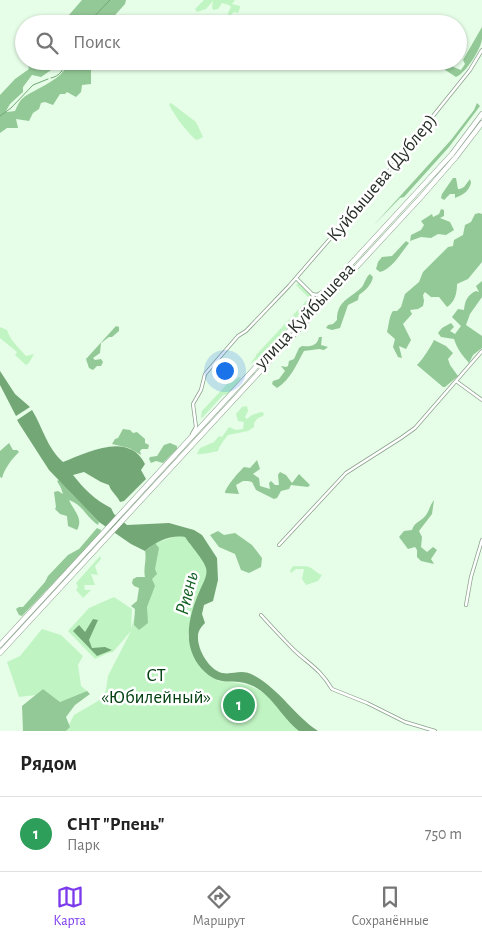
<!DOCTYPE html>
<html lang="ru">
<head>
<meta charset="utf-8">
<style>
	:root { --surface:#fff; --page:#f2f2f2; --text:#222; --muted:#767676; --line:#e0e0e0; --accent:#7c3aed }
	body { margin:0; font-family:"Alegreya Sans",sans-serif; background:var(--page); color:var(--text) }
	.you { position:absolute; left:224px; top:370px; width:18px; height:18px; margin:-12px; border:4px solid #fff; border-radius:50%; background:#1a73e8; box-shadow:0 0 0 8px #1a73e833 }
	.badge { display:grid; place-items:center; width:32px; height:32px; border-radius:50%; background:var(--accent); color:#fff; font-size:16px; font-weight:700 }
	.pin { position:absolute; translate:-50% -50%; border:2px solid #fff; box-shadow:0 1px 5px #0006 }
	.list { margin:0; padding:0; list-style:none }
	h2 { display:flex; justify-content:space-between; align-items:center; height:65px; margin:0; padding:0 20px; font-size:21px }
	h2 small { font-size:16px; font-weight:400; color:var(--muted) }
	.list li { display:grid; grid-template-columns:32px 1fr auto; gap:15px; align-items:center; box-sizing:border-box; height:75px; padding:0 20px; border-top:1px solid var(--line) }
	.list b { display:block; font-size:19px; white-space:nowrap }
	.list p { margin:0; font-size:16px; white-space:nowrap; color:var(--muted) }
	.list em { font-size:16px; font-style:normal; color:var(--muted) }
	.icon { flex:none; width:28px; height:28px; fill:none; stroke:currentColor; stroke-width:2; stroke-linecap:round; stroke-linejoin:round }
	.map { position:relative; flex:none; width:482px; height:731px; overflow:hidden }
	.search { position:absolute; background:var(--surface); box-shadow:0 1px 4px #0004; left:15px; right:15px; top:15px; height:55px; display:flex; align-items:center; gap:12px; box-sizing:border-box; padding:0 18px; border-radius:28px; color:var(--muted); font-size:19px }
	.sheet { height:140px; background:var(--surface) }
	nav { display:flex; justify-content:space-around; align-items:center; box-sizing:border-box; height:70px; border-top:1px solid var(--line); background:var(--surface); font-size:14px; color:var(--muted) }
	nav a { display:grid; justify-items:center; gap:2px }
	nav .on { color:var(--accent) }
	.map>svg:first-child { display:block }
	.green { fill:#c0f5c3 }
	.forest { fill:#93c996 }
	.water { fill:#73a776 }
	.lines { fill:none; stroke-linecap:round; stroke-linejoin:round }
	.stream { stroke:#73a776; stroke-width:1 }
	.minor-casing { stroke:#8ca18d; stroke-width:4 }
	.trunk-casing { stroke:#8ca18d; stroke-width:5.5 }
	.minor { stroke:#fff; stroke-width:2.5 }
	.trunk { stroke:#fff; stroke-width:4.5 }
	.labels { text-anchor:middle; stroke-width:5; stroke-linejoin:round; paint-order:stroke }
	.street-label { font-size:19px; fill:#262f27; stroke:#fff }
	.park-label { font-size:19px; fill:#034111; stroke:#fff }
	.water-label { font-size:20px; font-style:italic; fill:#116022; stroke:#fff }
</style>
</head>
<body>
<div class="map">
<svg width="482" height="731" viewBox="0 0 482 731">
	<rect width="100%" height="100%" fill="#e6fde7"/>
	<path class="green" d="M204,0H235L232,4L240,6V8L238,13L234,12L229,16L228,13L231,7L229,5L222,3L218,9L213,10L212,7L213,1L206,9L197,12L195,9Z
		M171,103L196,122L203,137L197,140C191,138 171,111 169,104Z
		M298,283L311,295V302L263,355L250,364L256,356V355L309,298L296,285Z
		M0,327L7,330C11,341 18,347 26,356L34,354L29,363L26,365L15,355L17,352L0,338Z
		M240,377L241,379L228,394L223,395L202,418L201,417L202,411L228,383Z
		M247,406L248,411L245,417L247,419L252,415L261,412L264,413L263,416L258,418L254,423V427L248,431L228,435C225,439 219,446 218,451C213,452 200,455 197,454L200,448L214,442L219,436L222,437L229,427L236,430L243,429L244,422L238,421L236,414L242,407Z
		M182,536L185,537C190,545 206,562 207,569C208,574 205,580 203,584C194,603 191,616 188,637L218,681C246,683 259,685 278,707C285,716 290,724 299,731H66L74,715L98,701L106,690L108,676L131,631L113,652L108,653L95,659L68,631L89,608L114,597L132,609L131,629L155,543L174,537Z
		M100,556L101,559L95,566L98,575L91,574L95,585H84L85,590H91L83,598L76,590L78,587L76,583Z
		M293,566C298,567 307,565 311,568C316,571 317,573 322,575L318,581L306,585L302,579L304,569H296L291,573L290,571Z
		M42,629L61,635L83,656L78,665L81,686L87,691L60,702L43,689L36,695L19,697L7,662L20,656Z"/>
	<path class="forest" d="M82,0H126L125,4L107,24H56L69,15Z
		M482,27C482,31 482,35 482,39C481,49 466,73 456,77L436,64V61H438L461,70L465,64L463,60Z
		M27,61H57L54,68L41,77L32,75L23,87V92L10,104L6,111L7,112L15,111C17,107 19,101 23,98C34,89 68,78 67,61H87L91,69V84L82,85L81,92L76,97L67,92L65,94H60L53,105L45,102L41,103L39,109L33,113L29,121L16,119L18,128H7L0,133V95L15,79L29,69Z
		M477,103L480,106L449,147L404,197L400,198L373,226L451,140L474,110Z
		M453,178H456L458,189H460L464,187L470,179L471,183C469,191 463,195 455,198V194H450L444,200L441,198L442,194Z
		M441,209L444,210V216L440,218L450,222L454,230L446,235L438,234L431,238L421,237L410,241L411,235L421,230L424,225L421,221L432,214L433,217L439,214Z
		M479,213L482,214V262L468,279L457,284C457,293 455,302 447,307L439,297H431L425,292L423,295L424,301L423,306L418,309L410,310L412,314L403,324L411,340L406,349L399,346L402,358L398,357L393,347L395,339L387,332C389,325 389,316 393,311H397L401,307L405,294L419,282L423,272L448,247L453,246L454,240L463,235L465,225L471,222L475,214Z
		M406,241L409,243C401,253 392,269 380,272L376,269L378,262L382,257L392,256Z
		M370,274L373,277C372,284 365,291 359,295L358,300L348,305L340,328L332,330L326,328L328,325L333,324L337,320C337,301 349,299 361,288C365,284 365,278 370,274Z
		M482,281V297L470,314L466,325L482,336V348L473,355L469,363C463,356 457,349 454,339L441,337L438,333L442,328L451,323L454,327L450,331L455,334L461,326L452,317L458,309L464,310C465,301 467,295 476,291L479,292L476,286Z
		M116,326L119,327V331L112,337H109L101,343L100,353L93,358L95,360L101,359L103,362L101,366H97L93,370L89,368L86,359Z
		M319,337H322L321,345L328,347L324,350L319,349L304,351C296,365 291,379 277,388L272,384L273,381L279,379L285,371L281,366L286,367L288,366L289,361L294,359L299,348L302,346C311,347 317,346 319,337Z
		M434,340L446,346L453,353L448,359L450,365L458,376L445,387H443L417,365C423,359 430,348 434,340Z
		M123,429L130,430L133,433L137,432L145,439V443L149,445L148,449H142L140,451L141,455L129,448L112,444L115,439L118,438Z
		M9,443L13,450H17L19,452C11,460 5,468 2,478L0,477V451Z
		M170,443L177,446V449L163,463L156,461L151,463L149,459L150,457L157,456L164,445Z
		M257,460L260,469L253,474L259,478L260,486L270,489L269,483L271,481L275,485H279L278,475L280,472L286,475L292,483L299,474L310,485L308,487L291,485L289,489L281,491L277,498L274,499L256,490L252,482L248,481H243L236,485L239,494L225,493C226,486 239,472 244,467L250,468Z
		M59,480L99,522L98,525C86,517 83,505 69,500C73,510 84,518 77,530L68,526L67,516L60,514L55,509L56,507L54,492L58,491L63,494L61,488L57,481Z
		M434,500L432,514L419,531L422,537L421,547L427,552L433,547L437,550L431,559L434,564L421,561L417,557V550L415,547L408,549L399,537L404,531L412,530C415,521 421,522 426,515C429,511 430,505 434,500Z
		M97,528L101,530L100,534L22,616L19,615L16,609L19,607H23L45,582L48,576L68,555L79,549Z
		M218,531L224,535L235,533L252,545L262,558L261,567L249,573L241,570L235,554L219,547L210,535Z
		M155,543L159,548L155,569L157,574L152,579L155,586L147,607L148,623L139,630L134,625L135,609L131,606L137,601L139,588L134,586L132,583L133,579L137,577H145C143,568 147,560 145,551Z
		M43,689L60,702L87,691L90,694L75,705L66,717L70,727L66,731H23L22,706Z"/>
	<path class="water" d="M0,371L15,394L30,407L16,416L0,385Z
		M32,410C43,428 47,448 63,462C88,452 129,431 145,464L141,470L146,479L124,501L120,502C117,495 111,492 109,485L101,482L84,472L73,475C84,489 95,500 111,508L114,514L127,525L169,523L194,530L202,535L217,558L218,580L213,601L204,605L202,614L205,623C201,627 198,631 198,636C197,649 209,670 222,673C235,675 241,668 255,676C280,690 295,716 318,731H299C282,718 273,696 253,686C233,676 221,690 201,668C181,645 189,615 200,590C203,583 208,575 206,568C204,560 190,545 185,537C170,535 157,541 145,551L131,544L99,522L49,470L20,425L17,420Z
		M93,619L98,620L89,640L92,648L105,647L112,650L97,656L73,631L79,625L85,632Z"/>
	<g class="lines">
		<path class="stream" d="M87,24L110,0
			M51,78C60,76 64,70 65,61
			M0,116L11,108L33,85L48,79"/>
		<defs>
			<path id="minor" d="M296,278L312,294L314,298L310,306
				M312,294L317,295L324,291
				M456,381L482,400
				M192,434L196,427L193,404L201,390L205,374L238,336L246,331L289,286L388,172L470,70L482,50
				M279,545L346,473L401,438L415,428L482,351
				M466,605L471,577L482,540
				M261,615C272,627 283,639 294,650C310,665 320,669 332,689L367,703L405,722L435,731"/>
			<path id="trunk" d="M0,645L428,180L452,154L482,114
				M0,653L422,196L456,157L482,123"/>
		</defs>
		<use href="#minor" class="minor-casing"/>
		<use href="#trunk" class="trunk-casing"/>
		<use href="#minor" class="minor"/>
		<use href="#trunk" class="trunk"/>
	</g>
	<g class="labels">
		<g class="street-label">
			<text transform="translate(381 177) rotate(-50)" y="7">Куйбышева (Дублер)</text>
			<text transform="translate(304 315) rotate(-47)" y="7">улица Куйбышева</text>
		</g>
		<g class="park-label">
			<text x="156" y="681">СТ<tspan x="156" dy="22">«Юбилейный»</tspan></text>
		</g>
		<g class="water-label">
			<text transform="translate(186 593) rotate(-76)" y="7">Рпень</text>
		</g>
	</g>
</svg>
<div class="you"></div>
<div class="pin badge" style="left:239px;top:705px;background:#2e9e5b">1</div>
<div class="search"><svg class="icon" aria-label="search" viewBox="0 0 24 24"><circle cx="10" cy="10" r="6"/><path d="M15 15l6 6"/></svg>Поиск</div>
</div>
<section class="sheet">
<h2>Рядом<small></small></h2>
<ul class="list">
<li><span class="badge" style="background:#2e9e5b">1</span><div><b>СНТ &quot;Рпень&quot;</b><p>Парк</p></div><em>750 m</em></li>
</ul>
</section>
<nav>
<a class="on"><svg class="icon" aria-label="map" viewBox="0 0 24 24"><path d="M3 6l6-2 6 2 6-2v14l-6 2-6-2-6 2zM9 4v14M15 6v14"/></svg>Карта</a>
<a><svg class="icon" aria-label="directions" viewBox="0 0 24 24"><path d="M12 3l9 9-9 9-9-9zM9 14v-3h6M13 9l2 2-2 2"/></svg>Маршрут</a>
<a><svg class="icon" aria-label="saved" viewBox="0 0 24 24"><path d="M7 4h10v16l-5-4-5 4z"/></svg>Сохранённые</a>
</nav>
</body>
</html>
